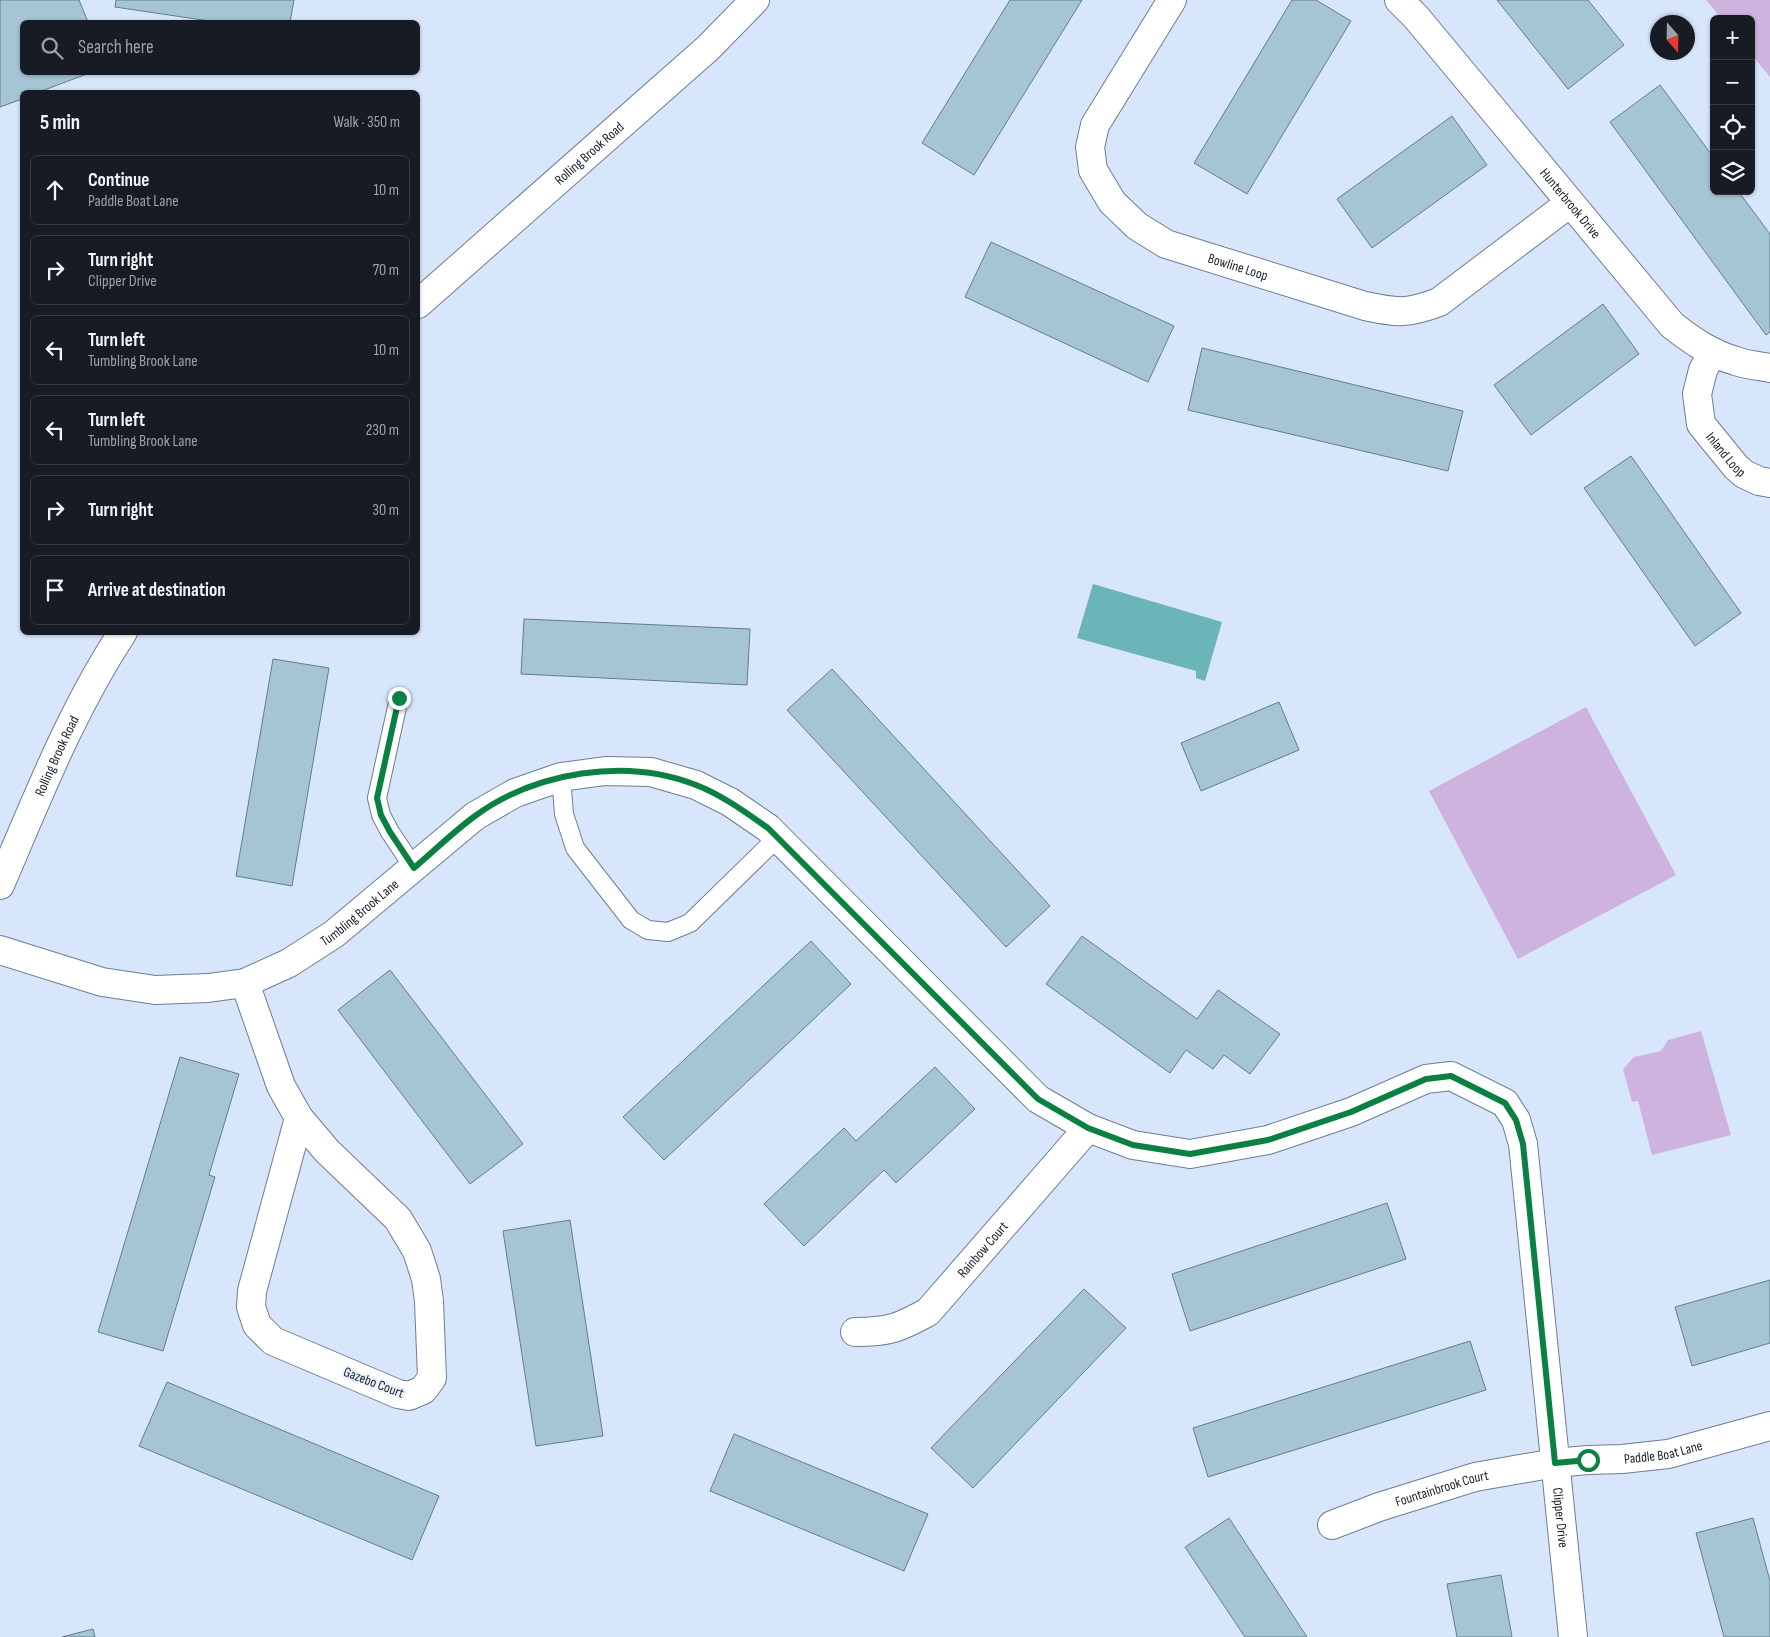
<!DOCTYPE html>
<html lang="en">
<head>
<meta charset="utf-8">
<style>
	:root { --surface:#171b24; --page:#242831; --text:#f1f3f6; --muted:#9ea1a6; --line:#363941 }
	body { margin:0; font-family:"Sofia Sans Condensed",sans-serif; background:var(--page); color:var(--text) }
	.controls { position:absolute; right:15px; top:15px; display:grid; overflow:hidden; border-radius:8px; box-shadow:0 1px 4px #0004 }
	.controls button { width:45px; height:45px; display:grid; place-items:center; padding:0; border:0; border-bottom:1px solid var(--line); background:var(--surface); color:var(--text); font:25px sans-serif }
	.compass { position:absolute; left:1650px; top:15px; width:45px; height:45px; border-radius:50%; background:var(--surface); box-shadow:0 1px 4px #0004; rotate:160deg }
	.stop { position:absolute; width:15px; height:15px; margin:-11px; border:4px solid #0b8043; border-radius:50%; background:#fff }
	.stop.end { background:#0b8043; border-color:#fff; box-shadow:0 1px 5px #0008 }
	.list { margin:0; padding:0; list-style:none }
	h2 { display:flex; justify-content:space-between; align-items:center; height:65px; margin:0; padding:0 20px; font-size:21px }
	h2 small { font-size:16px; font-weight:400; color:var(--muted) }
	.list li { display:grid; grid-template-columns:32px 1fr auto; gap:15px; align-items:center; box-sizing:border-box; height:70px; margin:0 10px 10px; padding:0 10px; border:1px solid var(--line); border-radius:8px }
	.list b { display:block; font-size:19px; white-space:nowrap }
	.list p { margin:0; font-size:16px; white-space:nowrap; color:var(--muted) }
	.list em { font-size:16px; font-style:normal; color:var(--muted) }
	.icon { flex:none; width:28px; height:28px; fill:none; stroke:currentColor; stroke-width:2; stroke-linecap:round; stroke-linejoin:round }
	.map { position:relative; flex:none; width:1770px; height:1637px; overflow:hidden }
	.search { position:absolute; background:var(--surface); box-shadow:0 1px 4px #0004; left:20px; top:20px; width:400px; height:55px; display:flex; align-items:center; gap:12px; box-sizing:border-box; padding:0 18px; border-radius:8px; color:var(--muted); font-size:19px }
	.panel { position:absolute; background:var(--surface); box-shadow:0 1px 4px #0004; left:20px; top:90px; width:400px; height:545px; border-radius:8px }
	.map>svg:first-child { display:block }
	.green { fill:#cdb3dd }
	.water { fill:#6bb4b7 }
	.building { fill:#a6c5d4; stroke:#617e8c }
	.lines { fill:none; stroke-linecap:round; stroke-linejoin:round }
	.lane-casing { stroke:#6d7d94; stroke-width:20 }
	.street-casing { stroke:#6d7d94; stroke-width:30 }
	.lane { stroke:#fff; stroke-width:18 }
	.street { stroke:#fff; stroke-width:28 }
	.route { stroke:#0b8043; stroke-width:6 }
	.labels { text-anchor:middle; stroke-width:4.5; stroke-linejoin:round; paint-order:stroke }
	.street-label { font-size:14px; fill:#191f28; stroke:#ecf3fd }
</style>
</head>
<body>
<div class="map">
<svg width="1770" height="1637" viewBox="0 0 1770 1637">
	<rect width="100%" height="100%" fill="#d8e6fb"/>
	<path class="green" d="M1706,0H1770V77L1751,54V19H1722Z
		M1586,707L1676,875L1518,959L1429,791Z
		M1701,1031L1731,1135L1652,1155L1638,1101L1632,1102L1623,1069L1634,1057L1661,1051L1668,1040Z"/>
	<path class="water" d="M1093,584L1222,622L1205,681L1196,678V671L1077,638Z"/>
	<path class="building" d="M0,0H79L88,22H22V72H92L39,92H22V99L0,107Z
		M116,0H294L290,22H216L115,7Z
		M1010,0H1082L974,175L922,143Z
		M1292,0H1316L1351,21L1247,194L1194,163Z
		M1497,0H1588L1624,45L1568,89Z
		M1660,85L1714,158V191H1738L1770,234V332L1766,335L1610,122Z
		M1452,116L1487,165L1372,248L1337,199Z
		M991,242L1174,326L1148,382L965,297Z
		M1603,304L1639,354L1531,435L1494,385Z
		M1202,348L1463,411L1448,471L1188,410Z
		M1631,456L1741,613L1695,646L1584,488Z
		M524,619L750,629L747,685L521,674Z
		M273,659L329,668L292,886L236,876Z
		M832,669L1050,906L1006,947L787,710Z
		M1279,702L1299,750L1201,791L1181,743Z
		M1082,936L1197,1019L1218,990L1280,1034L1250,1074L1224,1055L1213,1069L1186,1050L1170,1073L1046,984Z
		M811,941L851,984L664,1160L623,1117Z
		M390,970L523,1144L470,1184L338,1010Z
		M180,1057L239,1074L209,1175L215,1177L163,1351L98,1332Z
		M935,1067L975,1109L896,1183L884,1170L804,1246L764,1204L844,1128L856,1141Z
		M1387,1203L1406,1259L1190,1331L1172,1274Z
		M570,1220L603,1436L536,1446L503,1231Z
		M1770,1280V1343L1692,1366L1675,1307Z
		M1084,1289L1126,1328L973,1488L931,1448Z
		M1470,1341L1486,1390L1208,1477L1193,1428Z
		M167,1382L439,1496L412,1560L139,1446Z
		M734,1434L928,1514L904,1571L710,1491Z
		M1229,1518L1307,1637H1245L1185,1547Z
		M1753,1518L1770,1581V1637H1724L1696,1533Z
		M1501,1575L1512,1637H1457L1447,1584Z
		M93,1629L95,1637H62Z"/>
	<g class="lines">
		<defs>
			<path id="lane" d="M399,698L377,798L381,815L390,832L414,868
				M561,777L564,814L575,848L631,920L648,930L668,932L690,923L778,837"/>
			<g id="street">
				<path id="s1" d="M1172,0L1095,125L1090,147L1093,170L1112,202L1137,226L1166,244L1365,306C1397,313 1408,314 1439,302L1570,203"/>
				<path id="s2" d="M1399,0L1416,17L1672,325C1691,340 1711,354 1736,361C1747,365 1759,366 1770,368"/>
				<path id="s3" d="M418,304L708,48L755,0"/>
				<path id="s4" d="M1713,352L1703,370L1697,394L1701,424L1736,467L1744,474L1759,481L1770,483"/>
				<path id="s5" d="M0,885C37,799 71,711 123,632"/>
				<path id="s6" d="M0,950L102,982L155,990L208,988L245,983L289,963L334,934L475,816L515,793L561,777L605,771L651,772L696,785L730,802L768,828L1038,1099L1088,1128L1133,1145L1190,1154L1268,1140L1351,1112L1426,1079L1451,1076L1505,1103L1516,1120L1523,1144L1573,1637"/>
				<path d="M245,983L281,1086L299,1118"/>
				<path d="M299,1118L327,1151L398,1219L417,1251L426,1279L429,1301L432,1378L423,1390L409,1396L398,1394L273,1341L257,1325L251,1307L252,1291Z"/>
				<path id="s7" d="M855,1332C889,1332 899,1328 928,1312L1088,1128"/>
				<path id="s8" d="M1332,1525L1379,1507L1475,1477L1555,1463L1588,1460L1622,1459L1668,1454L1770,1426"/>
			</g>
		</defs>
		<use href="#lane" class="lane-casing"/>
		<use href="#street" class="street-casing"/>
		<use href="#lane" class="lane"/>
		<use href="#street" class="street"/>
	</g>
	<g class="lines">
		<path class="route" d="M399,698L377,798L381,815L390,832L414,868C434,851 453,832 475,816C535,772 626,757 696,785C722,795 745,812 768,828L1038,1099L1088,1128L1133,1145L1190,1154L1268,1140L1351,1112L1426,1079L1451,1076L1505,1103L1516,1120L1523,1144L1555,1463L1588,1460"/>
	</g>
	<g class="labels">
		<g class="street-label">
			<text dy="5" stroke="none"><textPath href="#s3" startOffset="228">Rolling Brook Road</textPath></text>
			<text dy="5" stroke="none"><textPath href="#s2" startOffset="266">Hunterbrook Drive</textPath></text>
			<text dy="5" stroke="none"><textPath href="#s1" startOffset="374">Bowline Loop</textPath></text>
			<text dy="5" stroke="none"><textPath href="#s4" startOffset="115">Inland Loop</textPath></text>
			<text dy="5" stroke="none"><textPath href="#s5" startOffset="141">Rolling Brook Road</textPath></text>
			<text dy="5" stroke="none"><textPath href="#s6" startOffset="386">Tumbling Brook Lane</textPath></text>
			<text dy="5" stroke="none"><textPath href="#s7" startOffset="160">Rainbow Court</textPath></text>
			<text transform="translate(374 1382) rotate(21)" y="5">Gazebo Court</text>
			<text dy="5" stroke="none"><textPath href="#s8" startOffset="341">Paddle Boat Lane</textPath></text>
			<text dy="5" stroke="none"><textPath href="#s8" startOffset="116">Fountainbrook Court</textPath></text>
			<text dy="5" stroke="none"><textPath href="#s6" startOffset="2154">Clipper Drive</textPath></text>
		</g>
	</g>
</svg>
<div class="controls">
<button>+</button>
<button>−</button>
<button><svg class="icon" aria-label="locate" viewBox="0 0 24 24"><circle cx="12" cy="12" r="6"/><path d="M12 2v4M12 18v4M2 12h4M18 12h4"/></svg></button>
<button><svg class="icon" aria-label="layers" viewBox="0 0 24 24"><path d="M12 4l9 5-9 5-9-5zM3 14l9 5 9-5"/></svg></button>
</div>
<svg class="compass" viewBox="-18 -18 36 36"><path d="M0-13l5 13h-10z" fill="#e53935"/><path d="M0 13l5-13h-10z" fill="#9ea1a6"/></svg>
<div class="stop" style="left:1588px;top:1460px"></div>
<div class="stop end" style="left:399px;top:698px"></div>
<div class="search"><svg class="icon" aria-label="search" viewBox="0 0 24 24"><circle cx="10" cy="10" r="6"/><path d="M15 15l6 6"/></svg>Search here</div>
<section class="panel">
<h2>5 min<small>Walk · 350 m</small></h2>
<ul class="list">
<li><svg class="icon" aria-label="ahead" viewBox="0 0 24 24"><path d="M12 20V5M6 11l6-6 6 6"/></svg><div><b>Continue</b><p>Paddle Boat Lane</p></div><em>10 m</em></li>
<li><svg class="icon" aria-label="right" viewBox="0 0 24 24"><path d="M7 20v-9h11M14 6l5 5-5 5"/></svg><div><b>Turn right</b><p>Clipper Drive</p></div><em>70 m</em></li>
<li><svg class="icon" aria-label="left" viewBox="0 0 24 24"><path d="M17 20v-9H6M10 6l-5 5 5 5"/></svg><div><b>Turn left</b><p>Tumbling Brook Lane</p></div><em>10 m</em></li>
<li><svg class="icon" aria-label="left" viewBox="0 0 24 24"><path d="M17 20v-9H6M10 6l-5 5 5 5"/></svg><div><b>Turn left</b><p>Tumbling Brook Lane</p></div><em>230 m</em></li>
<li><svg class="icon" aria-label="right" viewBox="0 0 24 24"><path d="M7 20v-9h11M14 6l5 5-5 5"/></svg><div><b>Turn right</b></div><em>30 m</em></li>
<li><svg class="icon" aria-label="arrive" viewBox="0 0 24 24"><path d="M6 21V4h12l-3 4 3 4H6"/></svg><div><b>Arrive at destination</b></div></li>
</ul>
</section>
</div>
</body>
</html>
